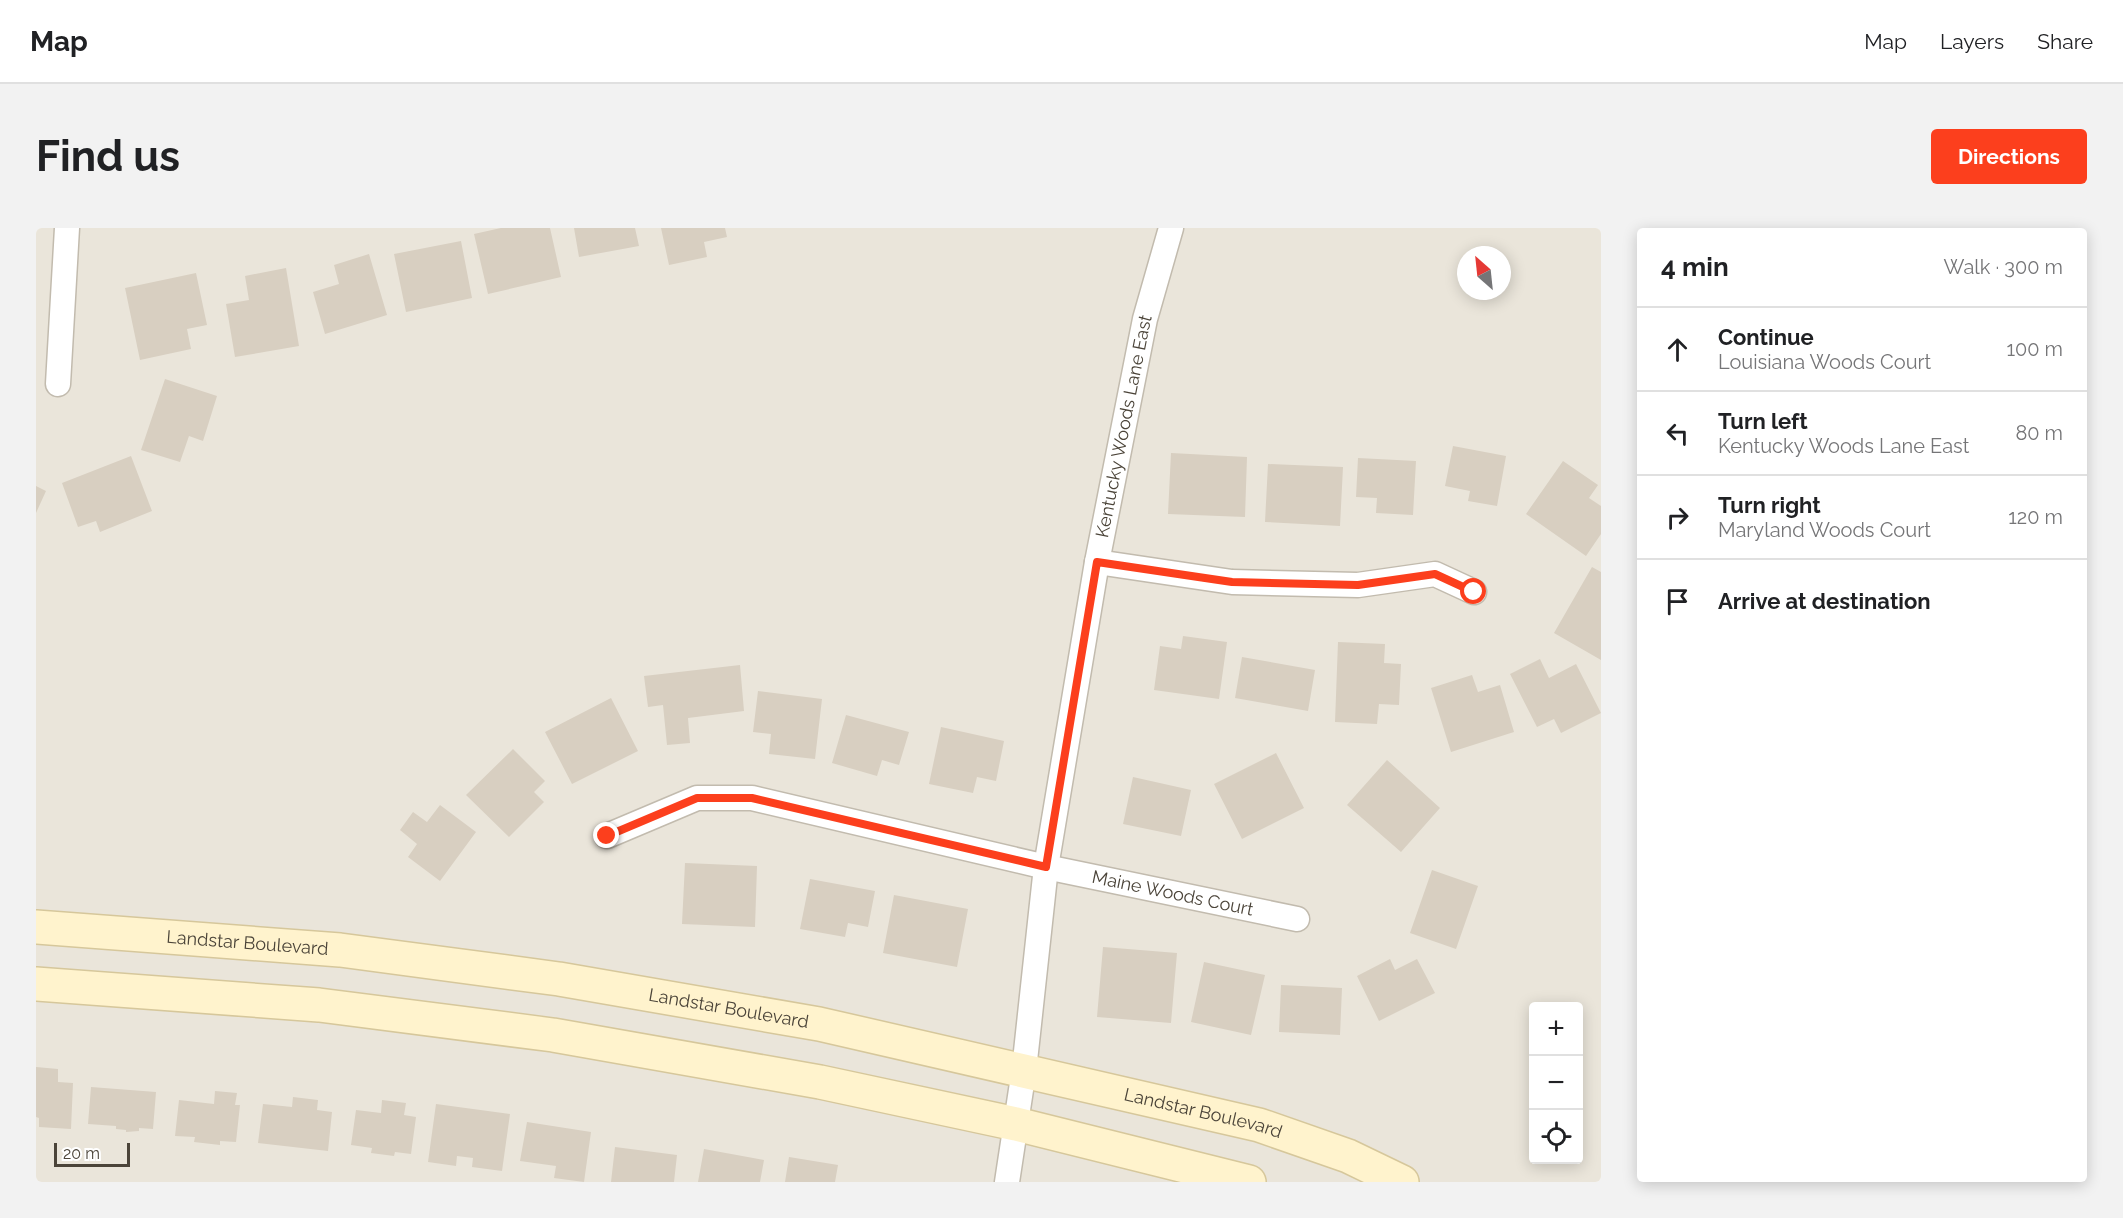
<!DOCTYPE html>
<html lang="en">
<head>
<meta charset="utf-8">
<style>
	:root { --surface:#fff; --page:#f2f2f2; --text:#202124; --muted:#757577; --line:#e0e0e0; --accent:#fc3f1d }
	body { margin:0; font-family:Raleway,sans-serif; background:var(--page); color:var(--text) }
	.controls { position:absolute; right:18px; bottom:18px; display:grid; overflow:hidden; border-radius:6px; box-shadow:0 3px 15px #0003 }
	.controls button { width:54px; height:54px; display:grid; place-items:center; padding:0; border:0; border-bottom:2px solid var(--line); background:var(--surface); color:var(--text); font:30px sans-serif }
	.compass { position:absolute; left:1421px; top:18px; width:54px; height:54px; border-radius:50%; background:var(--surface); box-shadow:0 3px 15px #0003; rotate:333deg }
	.scale { position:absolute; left:18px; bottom:15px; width:76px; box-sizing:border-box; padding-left:6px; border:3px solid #4b4439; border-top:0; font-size:16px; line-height:21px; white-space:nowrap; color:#4b4439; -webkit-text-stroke:4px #fff; paint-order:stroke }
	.stop { position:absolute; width:18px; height:18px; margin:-14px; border:4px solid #fc3f1d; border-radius:50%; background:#fff }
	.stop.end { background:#fc3f1d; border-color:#fff; box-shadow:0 2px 6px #0008 }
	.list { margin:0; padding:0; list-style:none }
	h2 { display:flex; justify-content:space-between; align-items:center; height:78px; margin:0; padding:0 24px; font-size:26px }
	h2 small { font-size:20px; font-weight:400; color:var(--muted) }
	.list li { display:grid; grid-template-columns:39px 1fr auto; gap:18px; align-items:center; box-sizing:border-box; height:84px; padding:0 24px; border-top:2px solid var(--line) }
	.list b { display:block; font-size:22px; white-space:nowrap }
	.list p { margin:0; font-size:20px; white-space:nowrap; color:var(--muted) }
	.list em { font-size:20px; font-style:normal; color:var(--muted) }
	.icon { flex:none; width:33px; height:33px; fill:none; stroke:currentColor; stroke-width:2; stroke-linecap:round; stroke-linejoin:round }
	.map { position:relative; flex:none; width:1565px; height:954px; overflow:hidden; border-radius:6px }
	header { display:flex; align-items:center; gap:36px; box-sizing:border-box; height:84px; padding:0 30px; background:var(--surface); border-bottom:2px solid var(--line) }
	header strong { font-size:28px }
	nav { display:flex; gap:33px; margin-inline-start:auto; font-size:21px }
	.intro { display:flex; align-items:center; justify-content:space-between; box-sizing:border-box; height:144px; padding:0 36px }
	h1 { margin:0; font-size:42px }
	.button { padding:15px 27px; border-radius:6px; background:var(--accent); color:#fff; font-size:21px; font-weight:700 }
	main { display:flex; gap:36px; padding:0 36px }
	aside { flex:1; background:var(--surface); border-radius:6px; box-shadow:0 3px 15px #0003 }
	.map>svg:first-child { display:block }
	.residential { fill:#eae5da; fill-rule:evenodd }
	.building { fill:#d8cfc1 }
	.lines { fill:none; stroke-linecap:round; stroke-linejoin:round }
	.street-casing { stroke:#c2bbae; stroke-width:27 }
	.secondary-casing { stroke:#d6c79b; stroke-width:36 }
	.street { stroke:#fff; stroke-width:24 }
	.secondary { stroke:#fff3cd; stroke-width:33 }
	.route { stroke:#fc3f1d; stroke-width:8 }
	.labels { text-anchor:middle; stroke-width:4.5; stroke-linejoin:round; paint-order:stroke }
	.street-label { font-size:18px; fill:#4b4439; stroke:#fff }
</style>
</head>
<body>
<header>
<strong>Map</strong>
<nav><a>Map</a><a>Layers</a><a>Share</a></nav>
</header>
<div class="intro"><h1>Find us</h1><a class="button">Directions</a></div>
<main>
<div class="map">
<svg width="1565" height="954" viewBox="0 0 1565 954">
	<rect width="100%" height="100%" fill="#f6f3ec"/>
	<path class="residential" d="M0,0H1565V954H0ZM1430,27H1466V63H1430ZM1498,778H1542V932H1498Z"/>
	<path class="building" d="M465,0H514L525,49L452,66L438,6Z
		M538,0H599L603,18L543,29Z
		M625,0H689L691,9L668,14L671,29L633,37Z
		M425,13L436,70L370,84L358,26Z
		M333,26L351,87L289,106L277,64L303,56L298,37Z
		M250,40L263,118L199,129L190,76L213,72L209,48Z
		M160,45L171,97L151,101L155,121L104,132L89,60Z
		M129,151L181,168L167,213L153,208L144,234L105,222Z
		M1417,218L1470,228L1461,278L1432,273L1434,263L1409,258Z
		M1135,225L1211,229L1209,289L1132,286Z
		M95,228L116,283L64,304L60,293L42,299L26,255Z
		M1322,230L1380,233L1377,287L1340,285L1341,270L1320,269Z
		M1527,233L1562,257L1553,270L1565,278V306L1550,328L1490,286Z
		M1232,236L1307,239L1304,298L1229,294Z
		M0,258L10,263L0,285Z
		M1556,339L1565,344V432L1518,405Z
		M1147,408L1191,414L1183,471L1118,462L1124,418L1145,421Z
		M1302,414L1349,416L1348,435L1365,436L1363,477L1343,476L1341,496L1299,494Z
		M1206,429L1279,442L1272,483L1199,470Z
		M1504,431L1513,450L1540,436L1565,485L1525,505L1518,491L1501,499L1474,446Z
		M704,437L708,483L652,490L654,515L631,517L627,477L612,479L608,448Z
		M1436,447L1442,464L1464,457L1478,504L1415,524L1395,460Z
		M722,463L786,471L779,531L733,526L735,506L717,504Z
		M575,470L602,523L536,556L509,504Z
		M810,487L873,504L863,537L846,532L841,548L796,535Z
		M905,499L968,513L960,553L941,549L937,565L893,556Z
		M477,521L509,553L498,564L508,574L473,609L430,567Z
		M1240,525L1268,580L1206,611L1178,556Z
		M1351,532L1404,580L1365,624L1311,577Z
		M1097,549L1155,562L1145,608L1087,596Z
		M404,577L440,604L404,653L372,629L381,616L364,602L377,584L391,594Z
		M649,635L721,638L719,699L646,696Z
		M1396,642L1442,658L1420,721L1374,705Z
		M774,651L839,663L832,699L812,695L809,709L764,701Z
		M858,667L932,681L921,739L847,725Z
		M1067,719L1141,725L1135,795L1061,789Z
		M1354,731L1359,742L1381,731L1399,765L1343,793L1321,748Z
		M1168,734L1229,747L1215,807L1155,794Z
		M1245,757L1306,760L1304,807L1243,804Z
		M0,839L22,841V854L37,855L35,901L3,899V890L0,889Z
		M55,859L120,864L117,901L103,900V903L90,904V902L80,901V898L52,896Z
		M179,863L201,865L199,877H204L200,914L184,913V917L158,914L159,909L139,908L143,872L178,876Z
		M257,869L282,872L281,882L296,884L292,923L222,915L227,876L256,879Z
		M346,872L370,875L368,887L380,889L375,926L359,924L358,928L335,925L336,920L315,917L320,882L345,885Z
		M400,876L474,886L466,943L436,939L437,930L421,928L420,938L392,934Z
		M491,894L555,904L548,954L518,950L520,938L484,933Z
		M579,919L641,927L638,954H575Z
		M668,921L728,932L724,954H662Z
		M753,929L802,937L799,954H749Z"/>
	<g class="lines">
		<defs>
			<g id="street">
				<path d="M22,156L31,0"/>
				<path d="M1061,334L1196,354L1322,357L1399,346L1438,364"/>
				<path id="s1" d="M571,608L661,570H716L1010,639L1261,691"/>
				<path id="s2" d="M971,954L988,842L1010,639L1061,334L1109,91L1135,0"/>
			</g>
			<g id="secondary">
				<path id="s3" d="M0,699L304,722L523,751L783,796L1223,897L1312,928L1366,954"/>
				<path d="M0,756L283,777L517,807L784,854L980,896L1213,954"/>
			</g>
		</defs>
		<use href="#street" class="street-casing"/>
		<use href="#secondary" class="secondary-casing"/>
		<use href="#street" class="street"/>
		<use href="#secondary" class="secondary"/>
	</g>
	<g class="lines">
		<path class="route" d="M571,608L661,570H716L1010,639L1061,334L1196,354L1322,357L1399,346L1438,364"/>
	</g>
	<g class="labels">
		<g class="street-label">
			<text dy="6" stroke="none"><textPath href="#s2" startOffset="765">Kentucky Woods Lane East</textPath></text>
			<text dy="6" stroke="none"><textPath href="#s1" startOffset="584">Maine Woods Court</textPath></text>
			<text dy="6" stroke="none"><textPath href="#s3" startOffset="212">Landstar Boulevard</textPath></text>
			<text dy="6" stroke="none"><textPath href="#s3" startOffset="698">Landstar Boulevard</textPath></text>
			<text dy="6" stroke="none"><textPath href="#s3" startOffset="1184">Landstar Boulevard</textPath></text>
		</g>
	</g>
</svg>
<div class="controls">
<button>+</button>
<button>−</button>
<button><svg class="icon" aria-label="locate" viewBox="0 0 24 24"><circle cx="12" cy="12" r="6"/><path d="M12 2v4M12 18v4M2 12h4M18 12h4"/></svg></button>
</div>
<svg class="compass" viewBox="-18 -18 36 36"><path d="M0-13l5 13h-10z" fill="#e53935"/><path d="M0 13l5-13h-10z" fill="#757577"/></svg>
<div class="scale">20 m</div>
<div class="stop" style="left:1438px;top:364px"></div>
<div class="stop end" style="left:571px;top:608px"></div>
</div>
<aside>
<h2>4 min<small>Walk · 300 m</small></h2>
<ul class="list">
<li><svg class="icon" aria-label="ahead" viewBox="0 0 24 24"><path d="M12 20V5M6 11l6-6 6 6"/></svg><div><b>Continue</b><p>Louisiana Woods Court</p></div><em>100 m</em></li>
<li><svg class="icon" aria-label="left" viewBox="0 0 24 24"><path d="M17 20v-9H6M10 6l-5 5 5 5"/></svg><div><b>Turn left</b><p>Kentucky Woods Lane East</p></div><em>80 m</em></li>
<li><svg class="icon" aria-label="right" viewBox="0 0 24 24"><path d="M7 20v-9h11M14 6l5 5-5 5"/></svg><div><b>Turn right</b><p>Maryland Woods Court</p></div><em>120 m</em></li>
<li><svg class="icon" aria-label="arrive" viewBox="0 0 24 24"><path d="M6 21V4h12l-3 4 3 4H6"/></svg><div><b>Arrive at destination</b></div></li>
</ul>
</aside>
</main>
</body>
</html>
